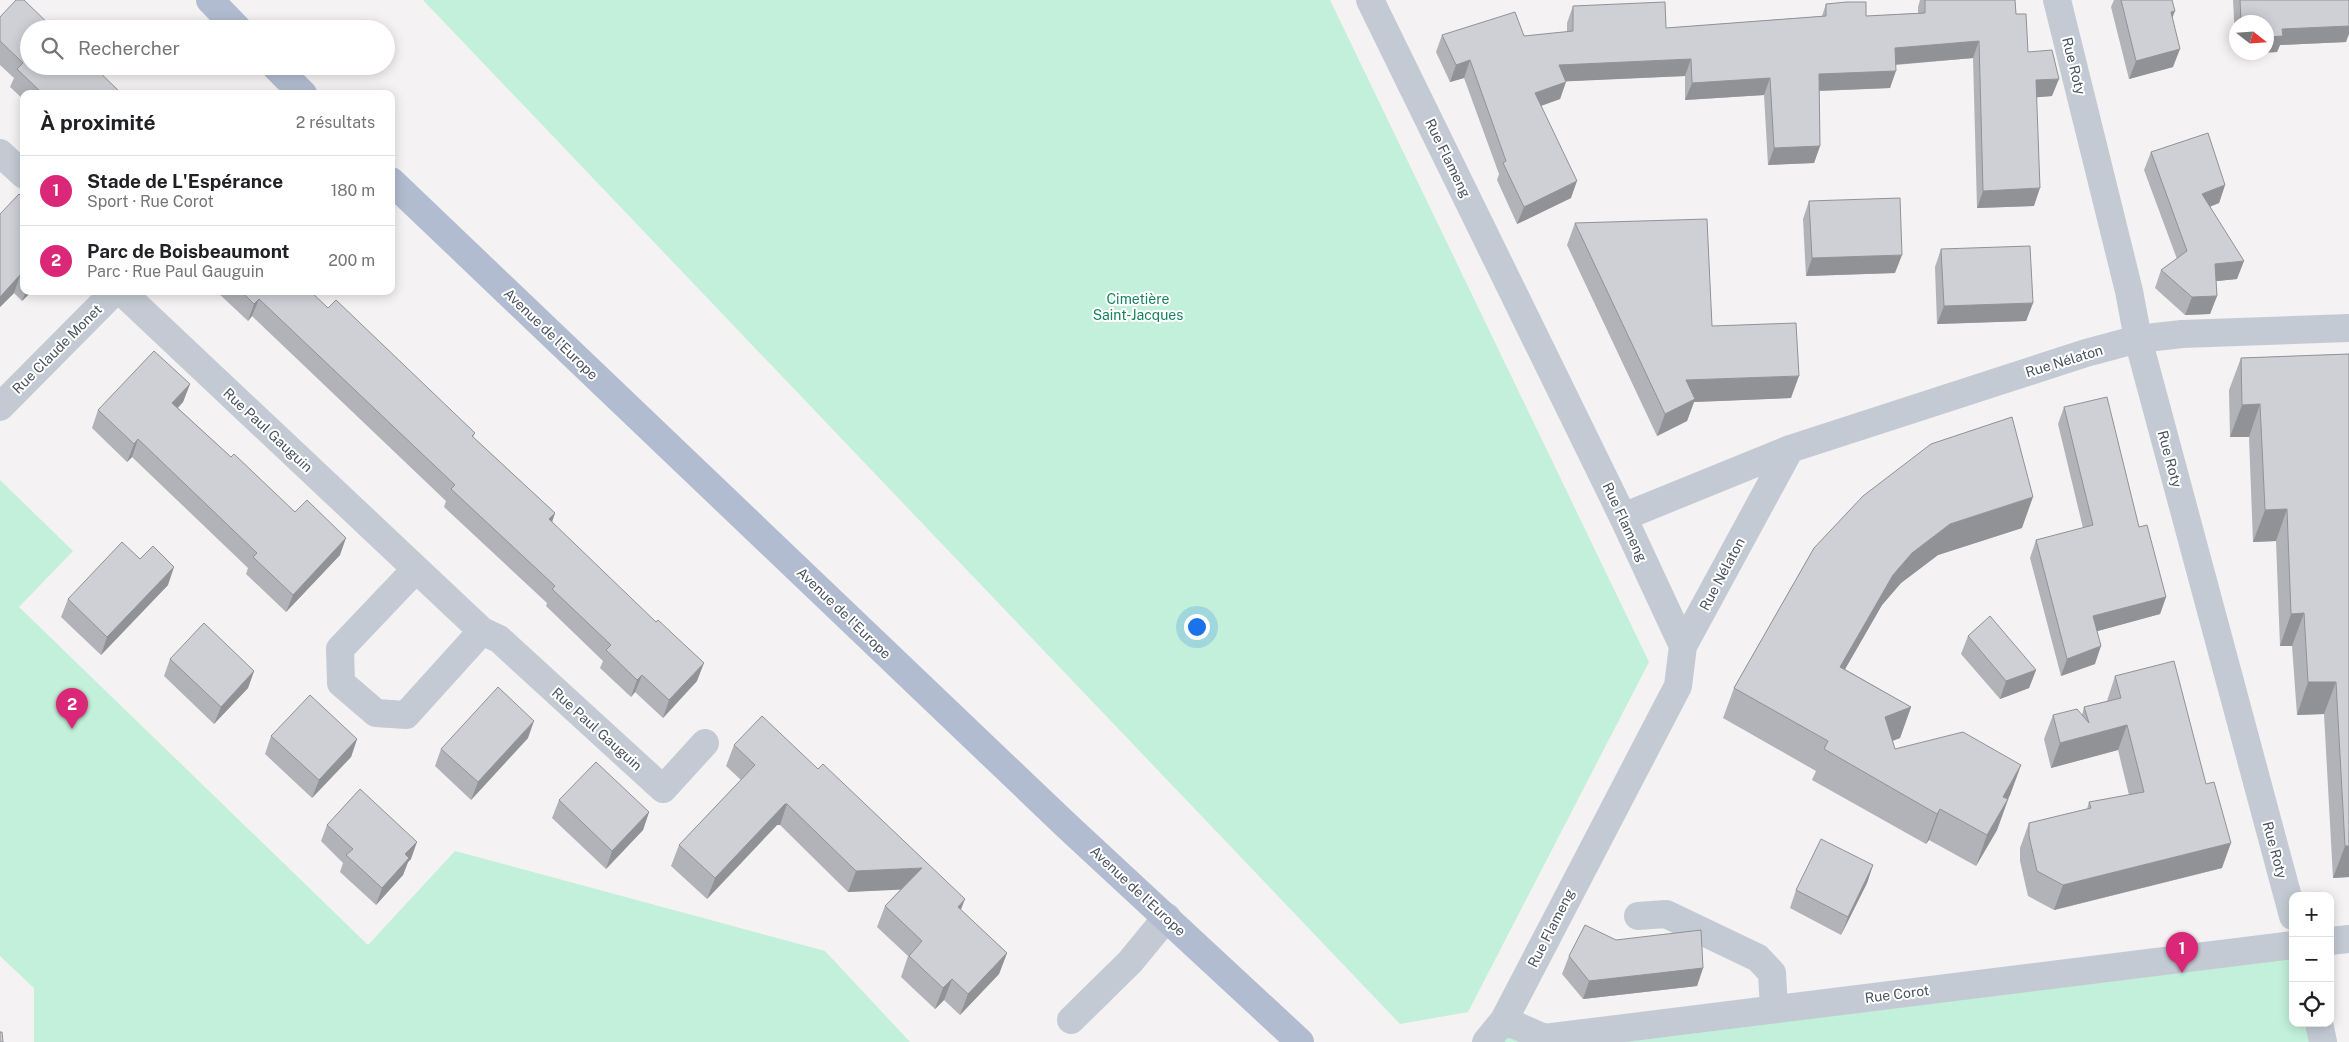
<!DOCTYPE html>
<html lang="fr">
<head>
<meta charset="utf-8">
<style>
	:root { --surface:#fff; --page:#f6f6f6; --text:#202124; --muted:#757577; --line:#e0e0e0; --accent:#db2777 }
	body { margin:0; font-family:"Public Sans",sans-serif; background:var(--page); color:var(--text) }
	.controls { position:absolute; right:15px; bottom:15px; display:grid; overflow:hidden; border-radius:10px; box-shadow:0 2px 12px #0003 }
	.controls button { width:45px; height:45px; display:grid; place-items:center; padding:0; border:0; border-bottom:1px solid var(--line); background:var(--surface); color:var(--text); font:25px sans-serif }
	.compass { position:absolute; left:2229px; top:15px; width:45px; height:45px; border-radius:50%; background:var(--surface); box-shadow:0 2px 12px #0003; rotate:107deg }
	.you { position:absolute; left:1196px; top:626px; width:18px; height:18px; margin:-12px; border:4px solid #fff; border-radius:50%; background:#1a73e8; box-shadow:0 0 0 8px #1a73e833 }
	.badge { display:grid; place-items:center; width:32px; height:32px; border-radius:50%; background:var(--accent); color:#fff; font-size:16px; font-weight:700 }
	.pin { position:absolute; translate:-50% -41px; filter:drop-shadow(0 1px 2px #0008) }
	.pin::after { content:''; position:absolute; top:26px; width:18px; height:15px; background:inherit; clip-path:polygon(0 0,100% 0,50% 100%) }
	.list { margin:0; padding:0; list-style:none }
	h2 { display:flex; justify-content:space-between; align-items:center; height:65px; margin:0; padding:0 20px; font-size:21px }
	h2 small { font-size:16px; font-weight:400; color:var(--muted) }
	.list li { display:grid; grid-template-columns:32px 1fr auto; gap:15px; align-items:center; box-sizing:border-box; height:70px; padding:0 20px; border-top:1px solid var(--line) }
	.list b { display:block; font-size:19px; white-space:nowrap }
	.list p { margin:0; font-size:16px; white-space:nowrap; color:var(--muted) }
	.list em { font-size:16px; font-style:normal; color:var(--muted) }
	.icon { flex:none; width:28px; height:28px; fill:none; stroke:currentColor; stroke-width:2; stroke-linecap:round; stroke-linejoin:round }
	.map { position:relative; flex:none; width:2349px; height:1042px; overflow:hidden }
	.search { position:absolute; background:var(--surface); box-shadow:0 2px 12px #0003; left:20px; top:20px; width:375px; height:55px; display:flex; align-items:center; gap:12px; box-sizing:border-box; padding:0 18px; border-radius:28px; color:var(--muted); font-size:19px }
	.panel { position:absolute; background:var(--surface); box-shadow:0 2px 12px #0003; left:20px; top:90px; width:375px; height:205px; border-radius:10px }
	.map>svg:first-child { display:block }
	.green { fill:#c2f0da }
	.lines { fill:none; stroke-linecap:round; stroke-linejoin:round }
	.minor { stroke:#c3cad3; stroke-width:28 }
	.major { stroke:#b2bcd0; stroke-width:28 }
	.wall { fill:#b1b3b8; fill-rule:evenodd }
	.shaded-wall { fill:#909296 }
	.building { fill:#ced0d6; stroke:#909296 }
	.labels { text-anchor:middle; stroke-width:4; stroke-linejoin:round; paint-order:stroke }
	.street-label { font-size:14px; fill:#49525f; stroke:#fff }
	.park-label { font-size:14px; fill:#18825d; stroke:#fff }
</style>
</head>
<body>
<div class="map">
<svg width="2349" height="1042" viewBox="0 0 2349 1042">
	<rect width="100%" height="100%" fill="#f4f2f2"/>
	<path class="green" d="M423,0H1330L1649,662L1468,1012L1400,1024Z
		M0,480L73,551L19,607L368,945L455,851L825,951L910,1042H34V988L0,956Z
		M2293,945V1023H2319L2323,1042H1486L1504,1020L1544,1038Z"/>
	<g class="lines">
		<path class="minor" d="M1370,0L1623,517L1683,646L1678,686L1504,1020L1486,1042
			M2057,0L2129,291L2138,339L2293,916
			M0,153L24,175
			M121,291L482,631L499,639L663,789L705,743
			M0,407L115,291
			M1623,517L1790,449L2086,353L2138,339L2182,334L2349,328
			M416,569L340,649L341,683L376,713L406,715L482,631
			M1683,646L1790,449
			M1638,916L1666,914L1758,958L1772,973L1774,1009
			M2330,941L2349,939
			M1071,1020L1130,962L1167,917
			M1504,1020L1544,1038L2293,945
			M2319,1023L2323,1042"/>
		<path class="major" d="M210,0L238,29
			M275,66L303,94
			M391,181L1067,826L1300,1042"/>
	</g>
	<path class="wall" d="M1920,0H2015L2016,14L2028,52L2052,96L2037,97L2034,206L1977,208L1973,58L1896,65L1890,88L1819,91L1820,146L1814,163L1768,165L1764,95L1685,100V76L1566,81L1560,99L1541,106L1571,198L1517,224L1497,180L1499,174L1464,78L1450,82L1436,52L1442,35L1524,36L1567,32V23L1573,6L1666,28L1822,16L1826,4L1866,16L1918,13V7Z
		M2114,0H2172L2173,67L2129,79L2111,7Z
		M2233,0H2349L2346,42L2280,45L2277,52L2236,54ZM2236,22H2266V52H2236Z
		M0,17L122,94H24V100L10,87L14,78L0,65Z
		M2151,152L2225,185L2219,203L2210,207L2237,279L2216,281L2217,296L2210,314L2185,315L2155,288L2161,270L2177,259L2144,170Z
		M24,199V291H32L22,301L14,293L0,307V214Z
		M1809,201L1895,273L1806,276L1803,219Z
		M1575,223L1712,326L1791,398L1694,402L1687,421L1657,436L1567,245Z
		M1941,249L2033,303L2026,321L1937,324L1935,267Z
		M216,291H310L328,308L475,433L473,437L555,513L552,522L697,681L663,718L635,692L631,697L600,668L603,661L546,606L547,603L444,507L446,501L252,316L248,321Z
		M2349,354V877L2333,878L2324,714L2297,715L2292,646H2280L2276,541L2253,542L2249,437H2230L2229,390L2241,358Z
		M190,384L183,402L178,408L231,457L340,555L286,612L246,574L248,568L132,457L127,462L92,428L98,410Z
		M2064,407L2139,527L2166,597L2160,614L2097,631L2095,664L2061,676L2030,558L2036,540L2083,528L2058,424Z
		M2022,528L1938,555L1901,583L1882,605L1845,669L1911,707L1900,738L1892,741L1895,749L2021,765L1997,830L1976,866L1929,840L1926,844L1812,780L1816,771L1723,718L1734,688L1814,548Z
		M140,559L168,585L101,655L61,617L68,599Z
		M1968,636L2036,670L2029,688L2000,699L1961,654Z
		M170,659L254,671L248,688L214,724L164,676Z
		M2115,676L2222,868L2054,910L2028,896L2020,861V848L2029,823L2087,809L2089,802L2129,795L2118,750L2051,768L2044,739L2053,715H2082L2084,707L2107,701Z
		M271,736L357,739L351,757L312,798L265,754Z
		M528,738L471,800L435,766L441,749Z
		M734,745L961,910L1007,953L999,974L960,1015L944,1000L935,1009L901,977L908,956L877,927L885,906L901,889L848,892L780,825H777L707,899L671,866L679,845L741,780L726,766Z
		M559,800L649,812L643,830L606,869L552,818Z
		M327,825L411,859L408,862L403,875L376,905L340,872L343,863L321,841Z
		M1873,865L1867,883L1841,935L1790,908L1796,890Z
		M1616,940L1703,968L1697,986L1583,999L1562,974L1569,956Z"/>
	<path class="shaded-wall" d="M2175,11L2168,29L2171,12Z
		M2349,26V34L2346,42L2280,45L2277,52L2236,54L2237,52H2266V37L2282,29Z
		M1979,41L1973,58L1889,65L1895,48Z
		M2180,49L2173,67L2129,79L2136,61Z
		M1691,59L1685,76L1553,82L1559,65Z
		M1470,60L1464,78L1450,82L1456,65Z
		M1896,71L1890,88L1813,91L1819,74Z
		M1770,78L1764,95L1685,100L1692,83Z
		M2059,79L2052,96L2030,98L2036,80Z
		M1566,82L1560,99L1529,110L1535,93Z
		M1820,146L1814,163L1768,165L1774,148Z
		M1577,181L1571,198L1517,224L1524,207Z
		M2225,185L2219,203L2195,212L2202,194Z
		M2040,188L2034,206L1977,208L1983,191Z
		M1902,255L1895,273L1806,276L1812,258Z
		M2244,261L2237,279L2208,282L2215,264Z
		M20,275L14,293L0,307V297Z
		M26,291H32L22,301Z
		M2217,296L2210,314L2185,315L2192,297Z
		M259,299L252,316L248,321L254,304Z
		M2033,303L2026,321L1937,324L1944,306Z
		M1799,376L1791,398L1694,402L1687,421L1657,436L1665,414L1686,380Z
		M190,384L183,402L166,420L172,403Z
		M2260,404L2249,437H2230L2242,405Z
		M138,439L132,457L127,462L134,444Z
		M2033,497L2022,528L1938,555L1901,583L1882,605L1829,697L1840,667L1893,575L1912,553L1950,524Z
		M2287,509L2276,541L2253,542L2265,510Z
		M555,513L549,531V519Z
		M346,538L340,555L286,612L293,595Z
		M174,567L168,585L101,655L107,637Z
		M2166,597L2160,614L2087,634L2093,616Z
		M2304,613L2292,646H2280L2291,614Z
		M2101,646L2095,664L2061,676L2067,659Z
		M704,663L697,681L663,718L669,700Z
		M2036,670L2029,688L2000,699L2006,681Z
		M254,671L248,688L214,724L221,707Z
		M642,675L635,692L631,697L637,680Z
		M2308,682H2336L2324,714L2297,715Z
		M1911,707L1900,738L1874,748L1885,717Z
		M534,721L528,738L471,800L478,782Z
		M2127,725L2118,750L2051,768L2060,743Z
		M357,739L351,757L312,798L319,780Z
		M2021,765L2010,795L1992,827L2003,797Z
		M2008,799L1997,830L1976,866L1987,835Z
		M785,804H787L780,825H777L707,899L715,878Z
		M1940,809L1929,840L1926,844L1937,814Z
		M649,812L643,830L606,869L612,851Z
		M417,842L411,859L408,862L403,875L376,905L382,888L405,854Z
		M2231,843L2222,868L2054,910L2063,885Z
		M2345,846H2349V877L2333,878Z
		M1873,865L1867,883L1841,935L1848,917Z
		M922,868L915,889L848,892L856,871Z
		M965,899L957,920L958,907Z
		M1007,953L999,974L960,1015L968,994Z
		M1703,968L1697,986L1583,999L1589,981Z
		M952,979L944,1000L935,1009L943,988Z"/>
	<path class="building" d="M16,0H24L54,29H29V66H93L122,94H43L17,69L23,63L0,41V17Z
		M1925,0H2015L2016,14H2026L2028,52L2052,50L2059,79L2036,80L2040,188L1983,191L1979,41L1895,48L1896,71L1819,74L1820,146L1774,148L1770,78L1692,83L1691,59L1559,65L1566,82L1535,93L1577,181L1524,207L1503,163L1506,161L1470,60L1456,65L1442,35L1515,12L1524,36L1573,31V6L1665,2L1666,28L1826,16V4L1847,2H1866V16L1925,13Z
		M2121,0H2172L2175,11L2171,12L2180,49L2136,61Z
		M2240,0H2349V26L2282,29L2283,36L2266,37V22H2241Z
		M2208,133L2225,185L2202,194L2244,261L2215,264L2217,296L2192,297L2161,270L2187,251L2151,152Z
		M19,194L24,199V279L20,275L0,297V214Z
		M1900,198L1902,255L1812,258L1809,201Z
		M1707,219L1712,326L1796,323L1799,376L1686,380L1695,399L1665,414L1575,223Z
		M2030,246L2033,303L1944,306L1941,249Z
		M241,291H310L328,308L336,300L475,433L472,436L555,513L549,519L656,622L658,620L704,663L669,700L642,675L637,680L606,650L611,645L552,589L555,586L451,489L455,485L259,299L254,304Z
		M154,351L190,384L172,403L231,457L234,454L295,512L307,500L346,538L293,595L253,557L257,553L138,439L134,444L98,410Z
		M2349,354V846H2345L2336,682H2308L2304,613L2291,614L2287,509L2265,510L2260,404L2242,405L2241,358Z
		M2107,397L2139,527L2147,525L2166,597L2093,616L2101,646L2067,659L2036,540L2093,525L2064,407Z
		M2012,417L2033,497L1950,524L1912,553L1893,575L1840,667L1911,707L1885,717L1895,749L1963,732L2021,765L2003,797L2008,799L1987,835L1940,809L1937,814L1824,749L1828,741L1734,688L1814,548L1863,496L1931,444Z
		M122,542L140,559L153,546L174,567L107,637L68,599Z
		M1990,616L2036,670L2006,681L1968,636Z
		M204,623L254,671L221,707L170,659Z
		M2174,661L2206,784L2214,782L2231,843L2063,885L2037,871L2029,836V823L2091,808L2089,802L2144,792L2127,725L2060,743L2053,715L2077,709L2089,723L2084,707L2121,698L2115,676Z
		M498,687L534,721L478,782L441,749Z
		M310,695L357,739L319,780L271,736Z
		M762,716L818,769L823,764L965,899L958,907L1007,953L968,994L952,979L943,988L909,956L922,941L885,906L922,868L856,871L787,804H785L715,878L679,845L755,765L734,745Z
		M596,762L649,812L612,851L559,800Z
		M360,789L417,842L405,854L409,858L382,888L346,855L353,849L327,825Z
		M1821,839L1873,865L1848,917L1796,890Z
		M1585,925L1616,940L1701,930L1703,968L1589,981L1569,956Z
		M0,1032H2L3,1042H0Z"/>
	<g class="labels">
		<g class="street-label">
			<text transform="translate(2074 66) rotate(76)" y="5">Rue Roty</text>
			<text transform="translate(1448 158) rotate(64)" y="5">Rue Flameng</text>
			<text transform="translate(551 334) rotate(44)" y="5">Avenue de l'Europe</text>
			<text transform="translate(57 349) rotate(-45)" y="5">Rue Claude Monet</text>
			<text transform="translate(2064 361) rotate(-17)" y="5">Rue Nélaton</text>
			<text transform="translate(268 430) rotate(43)" y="5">Rue Paul Gauguin</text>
			<text transform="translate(2170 459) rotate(75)" y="5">Rue Roty</text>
			<text transform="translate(1625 522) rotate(65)" y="5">Rue Flameng</text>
			<text transform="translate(1722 574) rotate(-62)" y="5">Rue Nélaton</text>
			<text transform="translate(844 613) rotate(44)" y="5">Avenue de l'Europe</text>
			<text transform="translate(597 729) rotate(42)" y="5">Rue Paul Gauguin</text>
			<text transform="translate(2275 850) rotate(75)" y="5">Rue Roty</text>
			<text transform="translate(1138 891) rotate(43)" y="5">Avenue de l'Europe</text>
			<text transform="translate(1551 928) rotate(-63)" y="5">Rue Flameng</text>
			<text transform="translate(1897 994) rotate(-7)" y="5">Rue Corot</text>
		</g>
		<g class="park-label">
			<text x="1138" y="304">Cimetière<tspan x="1138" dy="16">Saint-Jacques</tspan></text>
		</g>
	</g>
</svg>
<div class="controls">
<button>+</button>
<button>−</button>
<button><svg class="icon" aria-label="locate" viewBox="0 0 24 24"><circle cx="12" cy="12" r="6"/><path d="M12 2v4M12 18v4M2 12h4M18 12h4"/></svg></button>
</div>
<svg class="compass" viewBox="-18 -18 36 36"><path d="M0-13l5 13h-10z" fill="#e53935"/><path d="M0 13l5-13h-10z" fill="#757577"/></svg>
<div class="you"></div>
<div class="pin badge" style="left:2182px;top:973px">1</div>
<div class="pin badge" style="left:72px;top:729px">2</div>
<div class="search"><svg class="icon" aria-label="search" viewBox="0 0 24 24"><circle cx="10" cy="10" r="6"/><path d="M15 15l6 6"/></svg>Rechercher</div>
<section class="panel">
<h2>À proximité<small>2 résultats</small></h2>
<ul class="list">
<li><span class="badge">1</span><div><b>Stade de L'Espérance</b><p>Sport · Rue Corot</p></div><em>180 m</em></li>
<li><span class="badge">2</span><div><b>Parc de Boisbeaumont</b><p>Parc · Rue Paul Gauguin</p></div><em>200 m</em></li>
</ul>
</section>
</div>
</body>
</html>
